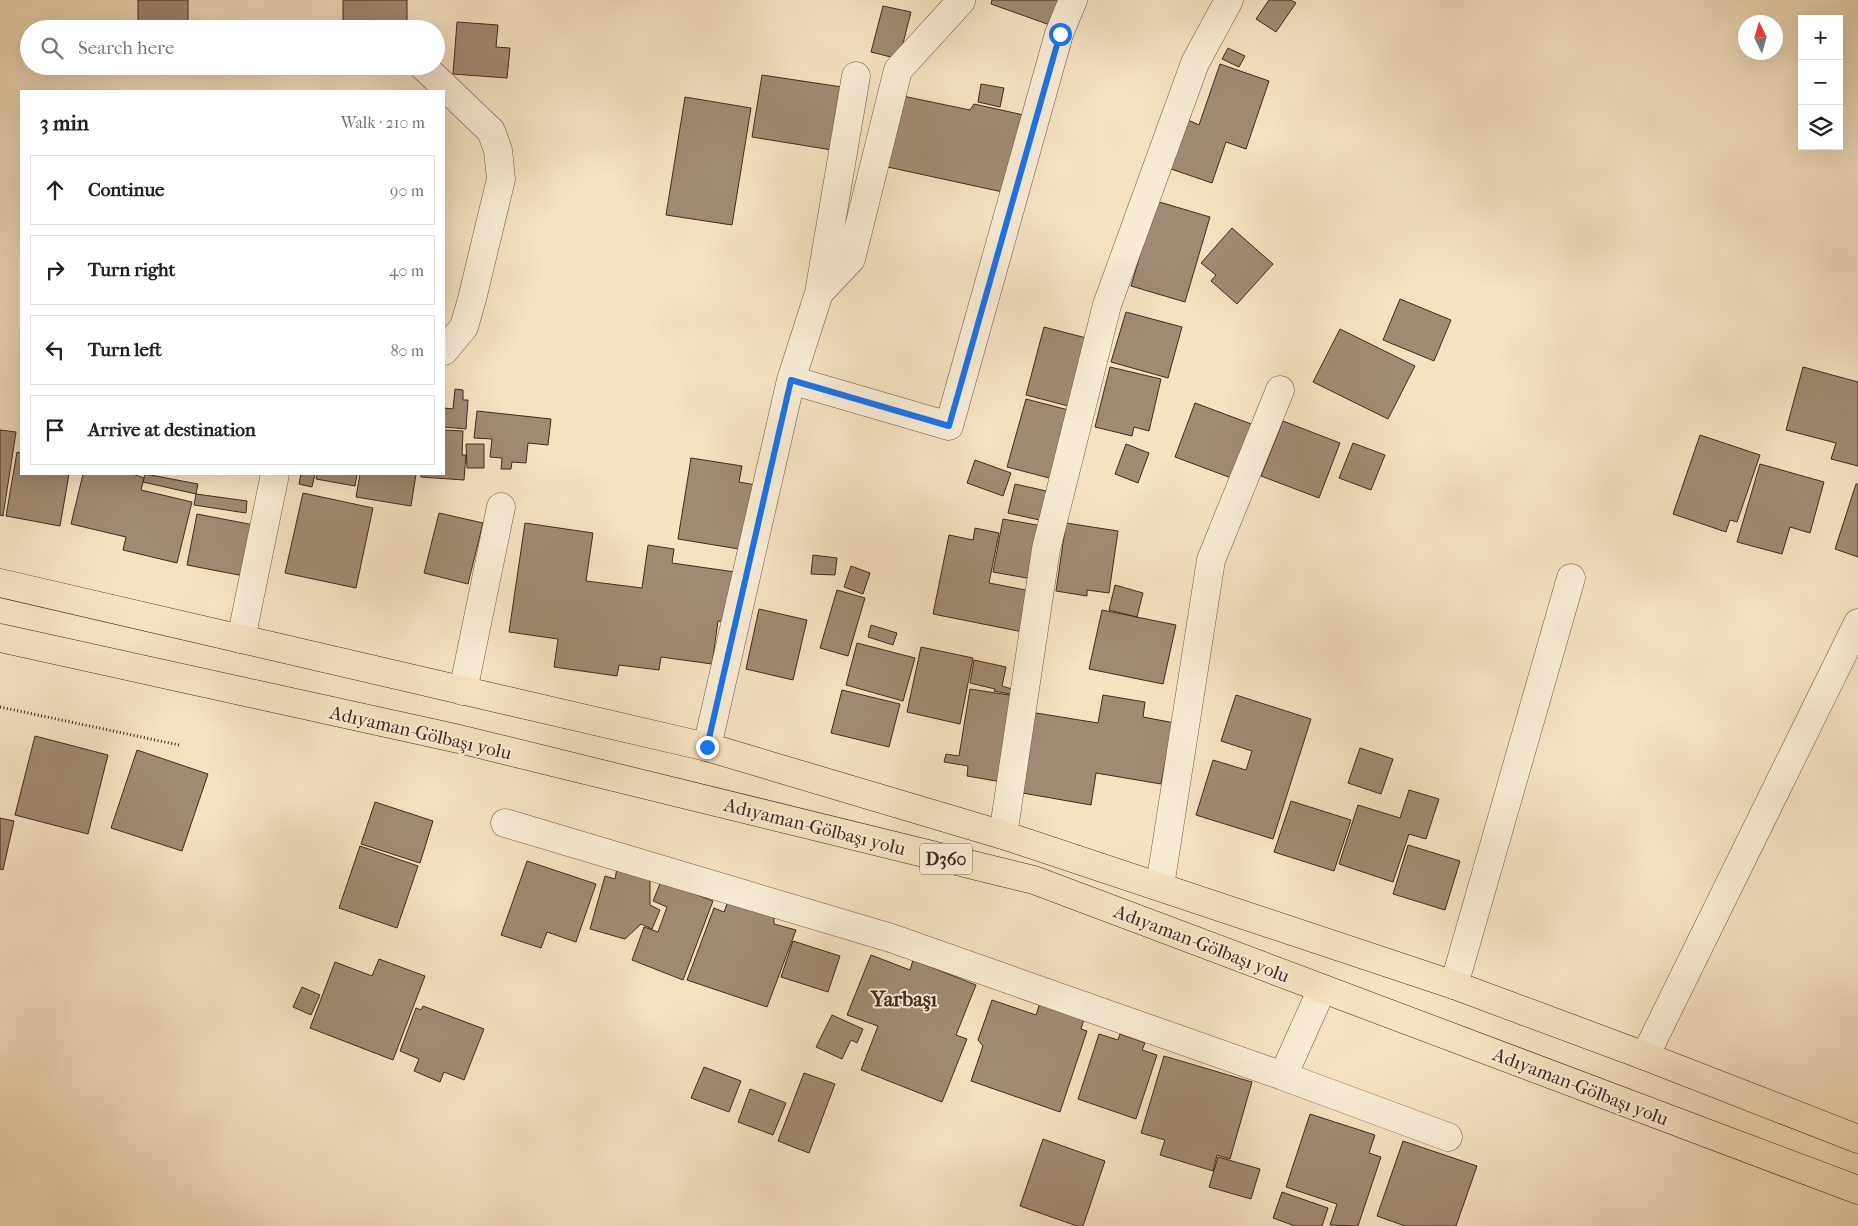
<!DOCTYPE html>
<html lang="en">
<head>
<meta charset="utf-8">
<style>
	:root { --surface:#fff; --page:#f2f2f2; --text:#202124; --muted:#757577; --line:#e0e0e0 }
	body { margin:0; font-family:"IM FELL French Canon",serif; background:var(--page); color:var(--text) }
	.controls { position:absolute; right:15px; top:15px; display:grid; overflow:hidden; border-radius:0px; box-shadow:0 5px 20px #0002 }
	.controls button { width:45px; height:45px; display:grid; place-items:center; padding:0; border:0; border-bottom:1px solid var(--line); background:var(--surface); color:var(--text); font:25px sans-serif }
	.compass { position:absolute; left:1738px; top:15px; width:45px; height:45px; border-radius:50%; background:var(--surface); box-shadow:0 5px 20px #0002; rotate:355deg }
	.stop { position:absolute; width:15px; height:15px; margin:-11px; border:4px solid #1a73e8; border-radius:50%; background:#fff }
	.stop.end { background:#1a73e8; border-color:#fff; box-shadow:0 1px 5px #0008 }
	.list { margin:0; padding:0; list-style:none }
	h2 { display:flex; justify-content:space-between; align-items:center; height:65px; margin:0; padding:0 20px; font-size:21px }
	h2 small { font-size:16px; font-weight:400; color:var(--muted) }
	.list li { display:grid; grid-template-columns:32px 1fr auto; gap:15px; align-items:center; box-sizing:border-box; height:70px; margin:0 10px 10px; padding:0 10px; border:1px solid var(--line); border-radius:0px }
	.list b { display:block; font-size:19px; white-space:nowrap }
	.list em { font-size:16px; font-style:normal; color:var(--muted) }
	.icon { flex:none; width:28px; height:28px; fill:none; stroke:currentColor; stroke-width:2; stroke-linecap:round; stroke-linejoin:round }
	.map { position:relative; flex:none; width:1858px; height:1226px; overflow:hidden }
	.search { position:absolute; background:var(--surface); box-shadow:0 5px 20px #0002; left:20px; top:20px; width:425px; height:55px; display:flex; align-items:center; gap:12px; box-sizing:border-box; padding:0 18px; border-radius:28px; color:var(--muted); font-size:19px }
	.panel { position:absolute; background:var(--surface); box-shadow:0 5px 20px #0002; left:20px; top:90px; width:425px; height:385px; border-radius:0px }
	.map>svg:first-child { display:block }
	.building { fill:#9f8a74; stroke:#422a21 }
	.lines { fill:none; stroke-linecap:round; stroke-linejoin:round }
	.minor-casing { stroke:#6e5849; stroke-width:29 }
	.highway-casing { stroke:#422a21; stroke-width:29 }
	.path { stroke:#422a21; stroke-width:3; stroke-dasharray:1 2.5; stroke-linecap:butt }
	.minor { stroke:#f8ecd6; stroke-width:28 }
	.highway { stroke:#f4e2c0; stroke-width:28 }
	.route { stroke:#1a73e8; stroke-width:6 }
	.labels { text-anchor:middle; stroke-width:4; stroke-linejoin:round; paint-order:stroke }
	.shield { fill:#f8ecd6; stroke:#796457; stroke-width:1 }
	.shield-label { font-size:18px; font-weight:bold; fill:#422a21 }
	.street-label { font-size:19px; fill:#422a21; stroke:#f8ecd6 }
	.quarter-label { font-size:21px; font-weight:bold; fill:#422a21; stroke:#f8ecd6 }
</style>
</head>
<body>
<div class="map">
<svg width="1858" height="1226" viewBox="0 0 1858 1226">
	<rect width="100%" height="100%" fill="#f4e2c0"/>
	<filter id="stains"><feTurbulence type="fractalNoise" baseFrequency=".004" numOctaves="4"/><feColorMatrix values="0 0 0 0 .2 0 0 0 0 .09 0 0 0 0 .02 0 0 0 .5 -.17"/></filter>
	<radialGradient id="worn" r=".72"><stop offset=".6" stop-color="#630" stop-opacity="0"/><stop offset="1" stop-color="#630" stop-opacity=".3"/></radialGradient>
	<path class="building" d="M138,0H188V26H138Z
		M343,0H407V27L343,25Z
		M992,0H1059L1050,25L991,4Z
		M1269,0H1291L1296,3L1276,32L1256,19Z
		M883,6L911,12L899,59L871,52Z
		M457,22L498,25L496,47L510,48L507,78L453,74Z
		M1228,48L1245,56L1239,67L1222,59Z
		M1220,64L1269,81L1246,149L1226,142L1212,183L1171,169L1188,120L1199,125Z
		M762,75L842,87L832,150L752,137Z
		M981,84L1004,88L1000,107L978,102Z
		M898,95L970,110L974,104L1028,116L1012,194L883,166Z
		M685,97L751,108L732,225L666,215Z
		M1156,201L1210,217L1185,302L1131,286Z
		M1232,228L1273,264L1237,304L1211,281L1216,275L1201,263Z
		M1400,299L1451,320L1434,361L1383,340Z
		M1126,312L1182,327L1168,378L1111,362Z
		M1044,327L1094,340L1076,408L1026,395Z
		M1340,329L1415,366L1388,419L1313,382Z
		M1110,367L1161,379L1149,431L1134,427L1132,436L1095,427Z
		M1803,367L1858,382V466L1831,459L1836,443L1786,430Z
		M455,389L463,390V400H468L466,429L444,427V408L453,409Z
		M1026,399L1076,412L1057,480L1007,467Z
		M1195,403L1254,425L1234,479L1175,457Z
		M477,411L551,419L548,445L528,443L526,463L512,462L511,469H501L502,458L490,457L492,439L474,438Z
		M1283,421L1340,443L1319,498L1261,476Z
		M0,430L16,432L3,516L0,515Z
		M444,430L463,431L462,455H466L464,480L421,477V474H444Z
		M1700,435L1760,455L1737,522L1730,520L1726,532L1673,514Z
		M1353,443L1385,455L1371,490L1339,478Z
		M466,444H484V468H467Z
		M1126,444L1149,453L1138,483L1115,474Z
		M17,452L21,453V474H69L60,526L6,516Z
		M691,458L742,466L739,482L756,485L745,550L678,539Z
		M975,460L1011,473L1003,496L967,483Z
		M1760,464L1824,482L1810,533L1790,527L1782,554L1737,542Z
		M83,474H133L144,478L141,490L192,502L177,563L123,550L126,537L71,524Z
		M145,474L198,484L196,494L143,482Z
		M301,474H315L312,487L299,484Z
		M317,474H357L355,486L316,479Z
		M360,474H416L411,506L356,497Z
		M1015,484L1051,492L1044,521L1008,513Z
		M1856,484H1858V557L1835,549Z
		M303,493L373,508L356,588L285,573Z
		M196,494L247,501L246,513L194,505Z
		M439,513L483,523L468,584L424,573Z
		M197,514L254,525L244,576L187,565Z
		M1003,519L1048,527L1038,580L993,572Z
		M525,523L593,533L586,581L642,588L648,545L674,549L672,563L735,572L727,622L718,621L712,664L661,657L659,670L619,665L617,676L554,667L558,639L509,632Z
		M1066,523L1118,531L1109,593L1087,590V596L1056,591Z
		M975,528L999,533L989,583L1036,592L1028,633L933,614L949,535L973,540Z
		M813,555L837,558L835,575L811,574Z
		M851,566L870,573L863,594L844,587Z
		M1115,585L1143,593L1137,617L1109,610Z
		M837,590L865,598L848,656L820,648Z
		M759,609L807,620L793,680L746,669Z
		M1102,610L1176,625L1163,684L1089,669Z
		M871,625L897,633L893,645L868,637Z
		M857,643L915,658L903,701L846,685Z
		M921,647L973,658L960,724L907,712Z
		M974,660L1006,667L1002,686L1012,689L1010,694L994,691L995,689L970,683Z
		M970,689L1015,696L1002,782L967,776L968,766L944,762L946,754L959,756Z
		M842,690L900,704L889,747L831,733Z
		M1103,695L1145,702L1143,717L1180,724L1175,750L1167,753L1161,784L1096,773L1091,805L1017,792L1030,712L1098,723Z
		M1236,695L1311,719L1273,839L1196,815L1213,760L1246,770L1252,751L1221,741Z
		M35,736L108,755L88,834L15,815Z
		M1360,748L1393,759L1381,794L1348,783Z
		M137,750L208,774L182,851L111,828Z
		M1409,790L1439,799L1426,839L1409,834L1393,882L1339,864L1358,805L1400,818Z
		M1291,801L1351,820L1334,871L1274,852Z
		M375,802L433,821L420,863L361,844Z
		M0,818L14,821L3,870L0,869Z
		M1408,845L1460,861L1445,910L1393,894Z
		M360,846L418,866L397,928L339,908Z
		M527,861L596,884L576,942L547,932L541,948L501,935Z
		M617,868L650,878V905L660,910L652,929L641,924L625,939L590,929L605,876L615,879Z
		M661,881L713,901L683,980L632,960L644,927L658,932L667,907L653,901Z
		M729,899L774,916V924L796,930L767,1007L687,980L714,908L724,912Z
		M793,941L840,956L828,992L781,977Z
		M871,955L910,970L913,960L976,985L956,1035L967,1039L942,1102L861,1070L878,1026L847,1015Z
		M379,959L425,976L393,1060L310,1028L335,962L372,976Z
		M302,987L320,995L311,1015L293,1007Z
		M992,1000L1036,1015L1040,1003L1084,1019L1081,1029L1087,1031L1060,1112L971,1081L983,1046L978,1040Z
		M423,1006L484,1029L464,1080L444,1072L440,1082L414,1071L419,1059L400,1051L416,1008L421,1010Z
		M832,1015L863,1029L857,1043L851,1040L842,1059L816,1047Z
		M1099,1034L1118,1040L1120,1034L1145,1043L1142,1050L1157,1055L1136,1119L1078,1099Z
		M1164,1056L1252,1082L1230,1159L1217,1155L1213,1171L1160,1155L1165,1140L1141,1133Z
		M704,1067L741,1081L729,1112L691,1098Z
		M804,1073L835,1084L809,1153L778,1141Z
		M750,1089L786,1103L773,1135L738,1122Z
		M1310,1114L1375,1135L1369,1153L1381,1157L1358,1226L1330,1225L1337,1204L1286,1187Z
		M1043,1139L1105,1161L1083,1226H1077L1020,1206Z
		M1403,1141L1477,1166L1456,1226H1405L1377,1216Z
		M1218,1157L1260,1169L1251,1199L1209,1187Z
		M1282,1192L1328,1208L1322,1226H1295L1273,1218Z"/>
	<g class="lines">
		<defs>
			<path id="minor" d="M423,66L491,131L498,150L501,179L472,299L464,327L444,351
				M819,293L851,259L898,70L961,1
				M791,380L949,426L1059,34L1073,0
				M241,639L275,474
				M463,691L501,507
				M707,747L791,380L819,293L856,76
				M505,823L891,938L1283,1076
				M1003,835L1046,549L1107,305L1195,63L1229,0
				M1160,886L1211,560L1280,390
				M1454,985L1571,578
				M1322,989L1283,1076L1448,1137
				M1645,1056L1858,623"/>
			<path id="highway" d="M0,583L707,747L1003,835L1454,985L1645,1056L1858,1139
				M0,638L459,739L1034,880L1858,1190"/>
		</defs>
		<use href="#minor" class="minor-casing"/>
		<use href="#highway" class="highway-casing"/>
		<path class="path" d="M0,707L179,745"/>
		<use href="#minor" class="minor"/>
		<use href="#highway" class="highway"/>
	</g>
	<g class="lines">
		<path class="route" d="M707,747L791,380L949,426L1060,34"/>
	</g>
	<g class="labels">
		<rect class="shield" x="920" y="843.5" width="52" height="31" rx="4"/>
		<g class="shield-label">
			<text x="946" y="865">D360</text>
		</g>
		<g class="street-label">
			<text transform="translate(421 732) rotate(13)" y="7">Adıyaman-Gölbaşı yolu</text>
			<text transform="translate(815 826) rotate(14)" y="7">Adıyaman-Gölbaşı yolu</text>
			<text transform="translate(1202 943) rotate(21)" y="7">Adıyaman-Gölbaşı yolu</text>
			<text transform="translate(1581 1086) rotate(21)" y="7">Adıyaman-Gölbaşı yolu</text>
		</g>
		<g class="quarter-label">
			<text x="904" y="1006">Yarbaşı</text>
		</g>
	</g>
	<rect width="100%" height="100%" filter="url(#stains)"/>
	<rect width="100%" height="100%" fill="url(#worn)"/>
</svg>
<div class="controls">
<button>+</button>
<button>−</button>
<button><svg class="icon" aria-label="layers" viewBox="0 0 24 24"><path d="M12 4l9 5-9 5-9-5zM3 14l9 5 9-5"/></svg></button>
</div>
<svg class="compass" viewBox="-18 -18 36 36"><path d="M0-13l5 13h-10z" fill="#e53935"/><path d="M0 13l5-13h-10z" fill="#757577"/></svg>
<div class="stop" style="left:1060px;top:34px"></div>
<div class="stop end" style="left:707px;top:747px"></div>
<div class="search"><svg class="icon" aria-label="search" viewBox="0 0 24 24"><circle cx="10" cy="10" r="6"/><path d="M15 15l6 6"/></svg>Search here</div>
<section class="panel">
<h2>3 min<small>Walk · 210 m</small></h2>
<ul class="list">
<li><svg class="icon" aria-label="ahead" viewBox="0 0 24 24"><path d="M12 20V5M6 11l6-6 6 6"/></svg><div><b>Continue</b></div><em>90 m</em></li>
<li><svg class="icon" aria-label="right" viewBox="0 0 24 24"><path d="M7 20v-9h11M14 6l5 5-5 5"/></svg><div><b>Turn right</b></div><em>40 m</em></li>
<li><svg class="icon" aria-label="left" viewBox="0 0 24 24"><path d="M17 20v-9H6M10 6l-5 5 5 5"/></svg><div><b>Turn left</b></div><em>80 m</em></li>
<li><svg class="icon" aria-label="arrive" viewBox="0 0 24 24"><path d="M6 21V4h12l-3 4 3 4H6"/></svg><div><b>Arrive at destination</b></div></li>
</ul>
</section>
</div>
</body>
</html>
